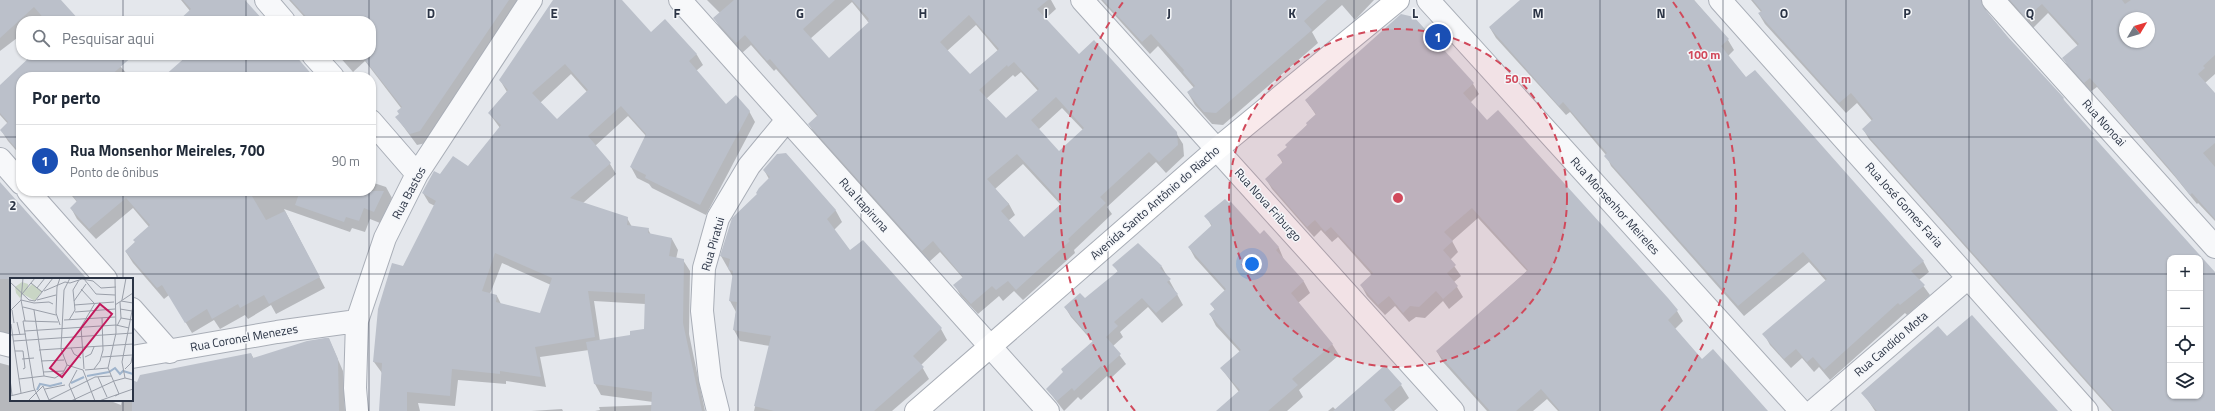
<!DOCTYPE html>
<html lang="pt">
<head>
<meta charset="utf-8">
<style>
	:root { --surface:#fff; --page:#f6f6f7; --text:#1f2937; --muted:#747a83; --line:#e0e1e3; --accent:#7c3aed }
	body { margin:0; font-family:"Titillium Web",sans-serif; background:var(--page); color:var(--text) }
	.controls { position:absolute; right:12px; bottom:12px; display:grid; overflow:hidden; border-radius:8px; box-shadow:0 1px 3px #0004 }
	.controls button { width:36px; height:36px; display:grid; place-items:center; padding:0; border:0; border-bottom:1px solid var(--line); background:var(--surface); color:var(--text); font:20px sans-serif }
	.compass { position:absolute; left:2119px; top:12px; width:36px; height:36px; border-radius:50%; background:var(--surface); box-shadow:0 1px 3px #0004; rotate:52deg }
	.you { position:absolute; left:1252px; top:264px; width:14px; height:14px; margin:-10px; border:3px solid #fff; border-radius:50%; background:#1a73e8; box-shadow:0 0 0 6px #1a73e833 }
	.badge { display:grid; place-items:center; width:26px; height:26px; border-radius:50%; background:var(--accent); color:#fff; font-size:13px; font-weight:700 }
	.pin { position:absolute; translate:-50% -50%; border:2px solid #fff; box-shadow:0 1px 4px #0006 }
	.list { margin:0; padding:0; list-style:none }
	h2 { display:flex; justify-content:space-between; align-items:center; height:52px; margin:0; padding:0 16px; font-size:17px }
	h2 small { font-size:13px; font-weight:400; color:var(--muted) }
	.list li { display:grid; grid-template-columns:26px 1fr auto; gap:12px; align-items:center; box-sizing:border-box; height:72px; padding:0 16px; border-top:1px solid var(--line) }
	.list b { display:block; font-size:15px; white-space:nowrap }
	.list p { margin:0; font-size:13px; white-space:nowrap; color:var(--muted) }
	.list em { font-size:13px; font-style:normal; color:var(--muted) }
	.icon { flex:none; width:22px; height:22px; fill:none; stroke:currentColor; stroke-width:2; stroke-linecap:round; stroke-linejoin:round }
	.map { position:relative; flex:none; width:2215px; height:411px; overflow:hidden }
	.search { position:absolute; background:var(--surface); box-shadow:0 1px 3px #0004; left:16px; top:16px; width:360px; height:44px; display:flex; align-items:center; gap:10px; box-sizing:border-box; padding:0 14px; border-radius:16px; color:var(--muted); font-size:15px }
	.panel { position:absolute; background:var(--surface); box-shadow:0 1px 3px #0004; left:16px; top:72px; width:360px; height:124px; border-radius:16px }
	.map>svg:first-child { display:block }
	.shadow { fill:#0003; fill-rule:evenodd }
	.building { fill:#bbc0ca; fill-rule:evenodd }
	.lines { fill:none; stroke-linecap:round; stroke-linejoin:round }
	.street-casing { stroke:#a9aeb7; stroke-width:24 }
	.secondary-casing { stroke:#a9aeb7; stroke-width:24 }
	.street { stroke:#f7f8fa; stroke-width:22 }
	.secondary { stroke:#fff; stroke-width:22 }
	.grid { fill:none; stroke:#2b3445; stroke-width:1; stroke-opacity:0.55 }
	.ring { fill:none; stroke:#d1495b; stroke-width:2; stroke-dasharray:7 5 }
	.labels { text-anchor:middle; stroke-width:3; stroke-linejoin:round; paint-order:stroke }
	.street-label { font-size:12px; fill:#2b3445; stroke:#f4f6f9 }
	.inset-river { fill:none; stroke:#9fb4cc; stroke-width:2 }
	.inset-road { fill:none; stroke:#9a9fa9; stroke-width:1 }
	.view { fill:#c2185b; fill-opacity:0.15; stroke:#c2185b; stroke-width:2 }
	.inset-edge { fill:none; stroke:#2b3445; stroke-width:2 }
	.grid-label { font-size:13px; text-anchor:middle; font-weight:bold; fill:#2b3445; stroke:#f4f6f9; stroke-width:3; stroke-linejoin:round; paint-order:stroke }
	.centre { fill:#d1495b; stroke:#f4f6f9; stroke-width:2 }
	.ring-label { font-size:12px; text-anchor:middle; font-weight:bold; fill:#d1495b; stroke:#f4f6f9; stroke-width:3; stroke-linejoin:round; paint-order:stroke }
</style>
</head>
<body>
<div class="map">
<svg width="2215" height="411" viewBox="0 0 2215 411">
	<rect width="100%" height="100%" fill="#e4e7ec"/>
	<path class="shadow" d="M0,0H60L77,21H21V35L0,51Z
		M181,0H244L262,21H187L190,11Z
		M289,0H523L426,143L417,145L397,118L400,115L401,108L365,61L353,72L338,55H371V21H308Z
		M559,0H620L651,34L665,21L697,55L703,65L696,71L725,105L749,111L755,122L706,215L652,188L649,184L637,178L631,167L646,136L628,116L595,146L610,164L616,174L583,203L627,218L632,227L648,229L651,235L672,239L678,250L676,259L683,260L690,271L689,334L705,411H595L600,410L599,407L652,405L653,402L601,395L595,384L589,350L540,357L546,387L506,381V384L458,380L455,406L418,403L420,411H380L382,373L374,362L403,267L435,206L429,203L423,193L440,175L468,167L500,128L489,113L507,92L500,80ZM571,74L587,92L557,120L540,103ZM502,263L551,285L541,314L501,304L497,296L490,294ZM594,301L645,304V330L631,336L600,341Z
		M707,0H1051L1056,9L1045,19L1079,55L1176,133L1183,144L1184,156L1166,173L1156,162L1107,207L1112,214L1074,250L1075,253L1023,300L1014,291L1003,301L999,296L978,314L961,296L955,286L963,278L940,252L929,262L815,135L809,124L818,117L776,69L774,71L751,45L742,53L721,29L714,18L720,13ZM852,2L869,23L829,59L810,39ZM976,25L998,51L970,76L947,51ZM1021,72L1038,91L1006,120L986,99L1013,75L1015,77ZM1062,108L1083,130L1058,153L1038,130ZM1023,164L1061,205L1024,238L1008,221L1015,215L1009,204L995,189Z
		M1101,0H1374L1355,20L1342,5L1312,32L1318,43L1223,125L1212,124L1195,105L1188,93L1194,88L1158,46L1150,54Z
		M1521,0H1694L1728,40L1734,50L1728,56L1746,78L1923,261L1929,272L1919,280L1930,295L1907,315L1905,313L1830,380L1819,367L1814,372L1802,358L1791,368L1770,345L1764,334L1826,281L1809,262L1744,316L1611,166L1606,155L1570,112L1566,115L1496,38L1490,28Z
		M1751,0H1992L1987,6L1986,11L2024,57L2063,99L2097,142L2215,274V411H2112L1869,139L1863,129L1872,121L1857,103L1846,113L1765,24L1759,14L1761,12ZM2170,258H2200V396H2170Z
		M2006,0H2215V74L2205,83L2215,94V221L2198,203L2197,204L2176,178L2097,87L2090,92L2069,69L2064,59L2078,46L2048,13L2033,28ZM2125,18H2149V42H2125Z
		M1413,17L1473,84L1479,94L1470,103L1487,121L1498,111L1677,311L1683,321L1675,329L1702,360L1767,411H1558L1547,399L1533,411H1487L1443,362L1437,352L1527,271L1478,218L1452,241L1458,252L1450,260L1461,276L1454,282L1463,297L1449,309L1443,301L1425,318L1416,317L1409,322L1395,306L1385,315L1367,296L1361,285L1372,275L1338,237L1332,242L1321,230L1314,237L1272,189L1266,179L1283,164L1279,156L1316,115L1306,100Z
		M33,55H110L130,77H21V156L8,141L1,130L8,124L0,115V86Z
		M144,72L152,77H140Z
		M786,154L836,211L842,222L834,230L850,251L941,329L947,340L921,365L929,379L892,411H754L770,346L740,341L734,330L736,312L730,301L733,277L721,256L769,179L764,170Z
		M371,182L386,187L392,198L380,223L370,219L365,232L352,228L350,232L284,209L325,288L276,314L271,305L248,319L245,315L220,329L214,320L192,333L169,295L164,299L133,263L126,252L149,227L133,208L96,239L77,219L71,208L77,202L68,191H371Z
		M0,183L85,279H11V337H0Z
		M1206,216L1260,236L1264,232L1279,248L1284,260L1304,282L1310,293L1298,303L1332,344L1339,355L1299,390L1303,397L1287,411H1217L1239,392L1221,368L1240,352L1216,326L1210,314L1215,310L1211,304L1225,291L1195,258L1189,247L1212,227Z
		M1138,245L1162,267L1183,305L1162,323L1148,307L1120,332L1123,337L1113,346L1126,364L1110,379L1107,376L1081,400L1078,397L1064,411L1047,389L1093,342L1071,317L1065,307L1085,300L1118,272L1114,265Z
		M1947,338L2056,411H1875L1863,393Z
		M329,339L343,371L345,411H0V363L11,366V400H108L121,405L122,400H132V381L138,383L251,354L254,359Z
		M1401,385L1409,398L1394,411H1328L1333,407L1336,410Z
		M562,409L563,411H531Z"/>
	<path class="building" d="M0,0H61L80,21H46L34,7L0,38Z
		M183,0H245L264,21H178L191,9Z
		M291,0H509L420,131L410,134L395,117L399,114L397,111L402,107L361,55H371V21H310Z
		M553,0H622L651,32L665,19L697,54L689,61L726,104L736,95L750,111L700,205L645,178L646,175L630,167L646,134L621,106L588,136L611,163L570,198L628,217L627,225L649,228L648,233L672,238L669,256L684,259L683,323L702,411H651L652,392L594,384L586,342L630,335V331L644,329L645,294L588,291L595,337L535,347L541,377L500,371V374L452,369L450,396L407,392V411H379L382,363L373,362L378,309L392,263L403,266L436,201L422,193L434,171L440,174L453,156L468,166L501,125L488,113L508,90L499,80ZM565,64L588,90L557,119L532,93ZM495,253L552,278L540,313L496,302L497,295L482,291Z
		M734,0H835L803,29L829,58L869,22L867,21L869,19L852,0H1048L1037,9L1079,54L1094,40L1177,132L1178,145L1159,162L1149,152L1100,197L1106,203L1068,239L1070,241L1016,290L1008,281L996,290L992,286L971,304L953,285L963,277L933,241L922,251L808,124L818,115L770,59L767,61L745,35L736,43L713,18ZM969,15L999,49L970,74L940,42ZM1014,62L1039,89L1006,118L979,90L1007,65L1008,67ZM1056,97L1084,128L1059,151L1031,120ZM1017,154L1062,203L1024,237L1001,211L1009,204L987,179Z
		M1103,0H1327L1304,21L1312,30L1216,113L1204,112L1187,92L1195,86L1183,72L1184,70L1151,34L1142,42Z
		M1520,0H1694L1729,39L1721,46L1746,77L1755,70L1924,261L1911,271L1925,285L1900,305L1898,303L1824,370L1813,357L1807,362L1796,349L1784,359L1762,334L1827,279L1803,252L1738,306L1604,156L1607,153L1563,102L1559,106L1489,27Z
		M1753,0H1981L1984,8L2007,36L2064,98L2063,99L2094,134L2092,135L2215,272V411H2114L1862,129L1873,119L1851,93L1839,103L1758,13L1762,11ZM2170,258H2200V396H2170Z
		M2010,0H2122L2125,4L2131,0H2215V55L2203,66L2205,68L2198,74L2215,93V143L2203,153L2215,167V219L2192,193L2190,195L2169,168L2090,78L2084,83L2062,58L2079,44L2042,4L2026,18ZM2125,18H2149V42H2125Z
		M1401,14L1414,17L1474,83L1463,93L1487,120L1498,110L1668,298L1678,310L1668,320L1702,359L1713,349L1768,411H1560L1541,389L1516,411H1490L1436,351L1528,270L1472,208L1444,232L1453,241L1443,250L1456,265L1447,273L1458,286L1443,299L1436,291L1419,307L1410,306L1403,313L1389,296L1378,305L1360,285L1373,273L1331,227L1325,232L1315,220L1307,227L1265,179L1283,162L1277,155L1287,147L1285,145L1307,125L1306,123L1316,114L1305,100Z
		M32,55H134L109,77H21V154L0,130L8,122L0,113V85Z
		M188,55H295L314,77H163Z
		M786,153L836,210L827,219L850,250L863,240L942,328L913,356L924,367L874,411H774L754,406L771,336L733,330L737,302L729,301L733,271L728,269L730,259L720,256L732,218L757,194L756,193L759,188L770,177L763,170L777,154Z
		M0,182L33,219L87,279H0Z
		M69,191H249L266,220L285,211L320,277L269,304L264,295L240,308L238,304L212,319L207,309L185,323L162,285L157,288L125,251L135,242L133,240L150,225L126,198L89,229L70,208L77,201Z
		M300,191H384L374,212L364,208L359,221L346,217L344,222L295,205Z
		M1225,199L1229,203L1231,202L1260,234L1264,230L1279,247L1276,250L1304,281L1291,293L1333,344L1292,379L1298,385L1268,411H1216L1240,390L1220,368L1241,350L1209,314L1215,309L1210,304L1226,289L1188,247L1212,225L1204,216Z
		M1138,243L1162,266L1160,268L1171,279L1167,282L1178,294L1156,313L1142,298L1114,322L1118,326L1106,337L1121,354L1104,369L1101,366L1074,391L1072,388L1057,401L1046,389L1063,372L1061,369L1093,341L1064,307L1080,293L1085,298L1118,271L1112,265Z
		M1972,315L2058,411H1877L1861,393L1938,326L1947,336Z
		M325,338H329L338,359L339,411H132V380L137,382L140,375L251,353L253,358L307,341Z
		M1385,365L1402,384L1384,400L1393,411H1333Z"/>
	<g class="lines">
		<defs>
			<path id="street" d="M266,0L284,21
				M680,0L1048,411
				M1082,0L1453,411
				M1428,0L1801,411
				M1720,0L2087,411
				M1993,0L2215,247
				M313,55L333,77
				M371,121L417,174
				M0,159L21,183
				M28,191L106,279
				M132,309L170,352
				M0,343L11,346
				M132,357L277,332L357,321
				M357,411L355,388L357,321L385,238L417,174L531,0
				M718,411L710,379L702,311L704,268L718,218L749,166L787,120
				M1813,411L1968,278"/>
			<path id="secondary" d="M916,411L1217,149L1398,0"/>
		</defs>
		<use href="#street" class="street-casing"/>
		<use href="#secondary" class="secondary-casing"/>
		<use href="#street" class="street"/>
		<use href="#secondary" class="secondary"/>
	</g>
	<path class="grid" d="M123,0V21M246,0V21M369,0V21M492,0V411M615,0V411M738,0V411M861,0V411M984,0V411M1108,0V411M1231,0V411M1354,0V411M1477,0V411M1600,0V411M1723,0V411M1846,0V411M1969,0V411M2092,0V411M123,55V77M246,55V77M369,55V77M0,137H21M371,137H2215M123,191V279M246,191V411M369,191V411M0,274H2170M2200,274H2215M123,400V411"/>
	<circle cx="1398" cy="198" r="169" fill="#d1495b" fill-opacity=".12"/>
	<g class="ring">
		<circle cx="1398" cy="198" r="169"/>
		<path d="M1135 411A338 338 0 0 1 1123 2M1673 2A338 338 0 0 1 1661 411"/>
	</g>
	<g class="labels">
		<g class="street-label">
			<text transform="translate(2104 123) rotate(48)" y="4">Rua Nonoai</text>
			<text transform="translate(409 193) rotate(-62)" y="4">Rua Bastos</text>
			<text transform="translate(1155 203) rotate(-41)" y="4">Avenida Santo Antônio do Riacho</text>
			<text transform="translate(864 205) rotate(48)" y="4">Rua Itapiruna</text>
			<text transform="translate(1268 205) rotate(48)" y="4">Rua Nova Friburgo</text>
			<text transform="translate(1904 205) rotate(48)" y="4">Rua José Gomes Faria</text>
			<text transform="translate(1615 206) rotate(48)" y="4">Rua Monsenhor Meireles</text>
			<text transform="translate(713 244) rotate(-74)" y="4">Rua Piratui</text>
			<text transform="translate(244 338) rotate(-10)" y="4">Rua Coronel Menezes</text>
			<text transform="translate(1891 344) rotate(-41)" y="4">Rua Candido Mota</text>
		</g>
	</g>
	<g transform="translate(10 278)">
		<rect width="123" height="123" fill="#e4e7ec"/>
		<path d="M12,4L18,6V10L22,6L32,13L25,23L13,16L10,20L6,15L5,9Z" fill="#c9d6c5"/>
		<path class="inset-river" d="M77,98L99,94L105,90L110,96L113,93L123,96M61,105L74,99M27,112L30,106L40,108L52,105"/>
		<path class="inset-road" d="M13,0L11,22L15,43H13L24,110L30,123M50,0L47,9L46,35L50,47M60,0L54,12L51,71L57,87L73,92M105,0L106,55L98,90L109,116L105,118M74,1L86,16L105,17M0,4L19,22L25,23M21,5L32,14M27,10L35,0M71,11L84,25M34,13L55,4L60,5L72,1L83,3L91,10L106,9M12,16L25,0M27,22L46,17M112,22L116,0M25,23L43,0M64,23L76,6M111,23L123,25M64,27L104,24M105,27L123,15M13,29L46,37M110,31L122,33M2,32L4,45M24,32L34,98M0,33L11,22L24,25L39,24L43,26M65,34L105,31M111,40L123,42M54,42L105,39M59,42L65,32L63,12L69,2M15,43L48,44M7,44L10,57M1,46L11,115M107,48L111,40L110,24M15,53L106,47L119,50M0,57L16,56M4,63L123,55M61,70L64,76L71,80M29,72L123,66M5,73H13L15,90L13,91M75,79L81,76L84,69M92,79L122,77M12,81L24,80M31,83L54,82M74,91L71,49L85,25M84,91L90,83L93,72L92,40M115,91L121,85L123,74M73,92L85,123M75,92L98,90M33,94L54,93M88,99L97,119M115,100L112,84L123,28M0,101L2,117M9,101L34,98L45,100L53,95L57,87M104,103L115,100L123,102M35,111L55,107M0,118L25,112M39,122L85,99L101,98M18,123L33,108L39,122M61,123L104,103M66,123L59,107L67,92M89,123L123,111"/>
		<path class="view" d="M90,26L102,36L52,99L40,90Z"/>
		<rect width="123" height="123" class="inset-edge"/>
	</g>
	<g class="grid-label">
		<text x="431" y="18">D</text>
		<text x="554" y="18">E</text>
		<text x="677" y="18">F</text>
		<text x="800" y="18">G</text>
		<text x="923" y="18">H</text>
		<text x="1046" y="18">I</text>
		<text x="1169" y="18">J</text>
		<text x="1292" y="18">K</text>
		<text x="1415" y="18">L</text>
		<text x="1538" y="18">M</text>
		<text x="1661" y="18">N</text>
		<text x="1784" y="18">O</text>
		<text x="1907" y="18">P</text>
		<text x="2030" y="18">Q</text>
		<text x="13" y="210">2</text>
	</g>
	<circle cx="1398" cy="198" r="6" class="centre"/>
	<g class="ring-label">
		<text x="1704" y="59">100 m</text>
		<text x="1518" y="83">50 m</text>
	</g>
</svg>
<div class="controls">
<button>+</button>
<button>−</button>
<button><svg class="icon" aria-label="locate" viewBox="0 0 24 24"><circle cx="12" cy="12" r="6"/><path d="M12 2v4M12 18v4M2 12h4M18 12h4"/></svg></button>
<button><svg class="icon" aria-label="layers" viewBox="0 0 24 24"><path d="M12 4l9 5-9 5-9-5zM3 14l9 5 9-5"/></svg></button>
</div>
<svg class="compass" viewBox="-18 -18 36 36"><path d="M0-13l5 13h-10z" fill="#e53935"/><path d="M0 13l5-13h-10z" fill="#747a83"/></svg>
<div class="you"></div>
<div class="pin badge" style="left:1438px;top:37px;background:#1a4fb4">1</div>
<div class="search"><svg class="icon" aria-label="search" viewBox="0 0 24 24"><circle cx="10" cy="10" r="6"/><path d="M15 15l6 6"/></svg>Pesquisar aqui</div>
<section class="panel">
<h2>Por perto<small></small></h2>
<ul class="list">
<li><span class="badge" style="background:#1a4fb4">1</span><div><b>Rua Monsenhor Meireles, 700</b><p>Ponto de ônibus</p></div><em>90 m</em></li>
</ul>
</section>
</div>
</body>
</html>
